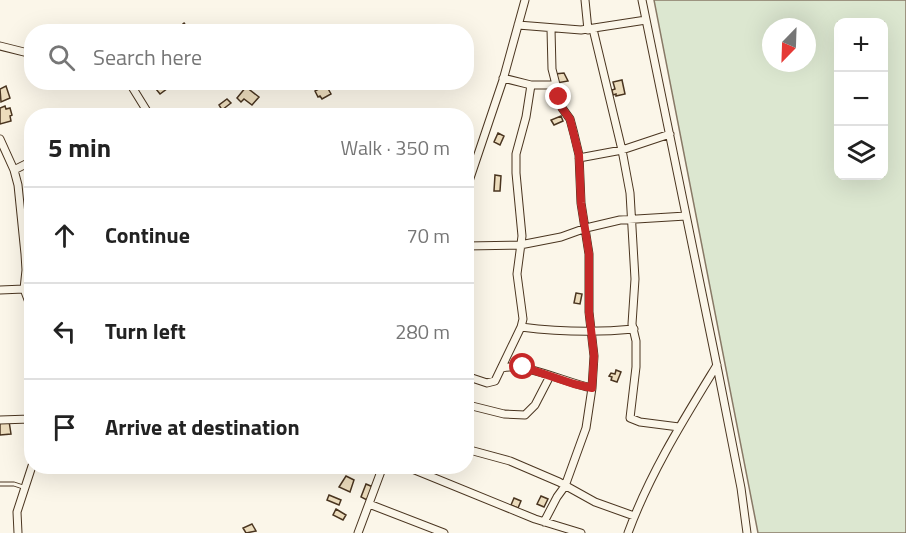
<!DOCTYPE html>
<html lang="en">
<head>
<meta charset="utf-8">
<style>
	:root { --surface:#fff; --page:#f2f2f2; --text:#222; --muted:#767676; --line:#e0e0e0 }
	body { margin:0; font-family:"Titillium Web",sans-serif; background:var(--page); color:var(--text) }
	.controls { position:absolute; right:18px; top:18px; display:grid; overflow:hidden; border-radius:12px; box-shadow:0 6px 24px #0002 }
	.controls button { width:54px; height:54px; display:grid; place-items:center; padding:0; border:0; border-bottom:2px solid var(--line); background:var(--surface); color:var(--text); font:30px sans-serif }
	.compass { position:absolute; left:762px; top:18px; width:54px; height:54px; border-radius:50%; background:var(--surface); box-shadow:0 6px 24px #0002; rotate:203deg }
	.stop { position:absolute; width:18px; height:18px; margin:-14px; border:4px solid #c62828; border-radius:50%; background:#fff }
	.stop.end { background:#c62828; border-color:#fff; box-shadow:0 2px 6px #0008 }
	.list { margin:0; padding:0; list-style:none }
	h2 { display:flex; justify-content:space-between; align-items:center; height:78px; margin:0; padding:0 24px; font-size:26px }
	h2 small { font-size:20px; font-weight:400; color:var(--muted) }
	.list li { display:grid; grid-template-columns:39px 1fr auto; gap:18px; align-items:center; box-sizing:border-box; height:96px; padding:0 24px; border-top:2px solid var(--line) }
	.list b { display:block; font-size:22px; white-space:nowrap }
	.list em { font-size:20px; font-style:normal; color:var(--muted) }
	.icon { flex:none; width:33px; height:33px; fill:none; stroke:currentColor; stroke-width:2; stroke-linecap:round; stroke-linejoin:round }
	.map { position:relative; flex:none; width:906px; height:533px; overflow:hidden }
	.search { position:absolute; background:var(--surface); box-shadow:0 6px 24px #0002; left:24px; top:24px; width:450px; height:66px; display:flex; align-items:center; gap:15px; box-sizing:border-box; padding:0 21px; border-radius:24px; color:var(--muted); font-size:22px }
	.panel { position:absolute; background:var(--surface); box-shadow:0 6px 24px #0002; left:24px; top:108px; width:450px; height:366px; border-radius:24px }
	.map>svg:first-child { display:block }
	.green { fill:#dce7d0; stroke:#887966; stroke-width:1.5; fill-rule:evenodd }
	.building { fill:#ecdcbc; stroke:#4a3520; stroke-width:1.5 }
	.lines { fill:none; stroke-linecap:round; stroke-linejoin:round }
	.service-casing { stroke:#4a3520; stroke-width:5 }
	.minor-casing { stroke:#4a3520; stroke-width:9 }
	.service { stroke:#fbf6e9; stroke-width:3 }
	.minor { stroke:#fbf6e9; stroke-width:7 }
	.route { stroke:#c62828; stroke-width:8 }
</style>
</head>
<body>
<div class="map">
<svg width="906" height="533" viewBox="0 0 906 533">
	<rect width="100%" height="100%" fill="#fbf6e9"/>
	<path class="green" d="M654,0H906V533H758ZM838,22H884V176H838ZM771,27H807V63H771Z"/>
	<path class="building" d="M184,23L189,30L181,32L178,28Z
		M564,73L568,81L557,83L555,74Z
		M622,80L625,94L616,96V94L613,95L612,90L615,89L613,82Z
		M156,82L160,87L158,82H164L168,88L160,94L152,84Z
		M326,85L331,94L322,99L320,96L318,97L315,91Z
		M6,86L10,98L1,102L0,89Z
		M246,87L259,97L252,105L244,99L241,102L237,98Z
		M227,99L231,103L222,110L219,105Z
		M5,106L6,109L10,108L12,115L10,116L11,121L0,124V108Z
		M561,116L563,121L554,125L551,120Z
		M498,133L504,136L500,145L494,142Z
		M495,175L501,176L500,191H494Z
		M576,293L582,294L580,304L574,303Z
		M616,370L621,372L617,382L611,380L612,377L609,376L611,373L615,374Z
		M9,421L11,434L0,435V422Z
		M346,476L354,480L350,492L339,487Z
		M366,484L373,487L367,500L361,497Z
		M329,495L341,500L339,505L327,500Z
		M541,496L548,499L544,507L537,504Z
		M514,498L521,501L518,508L511,505Z
		M336,509L346,515L343,520L333,515Z
		M252,524L256,531L246,533L243,528Z"/>
	<g class="lines">
		<defs>
			<path id="service" d="M0,484H14L23,487"/>
			<path id="minor" d="M585,0L588,30
				M642,0L718,371L741,488L747,533
				M518,25L581,30L646,20
				M593,29L622,150L630,193L635,279L632,324L636,341V367L630,418L640,422L679,427
				M0,46L32,54
				M503,78L531,85H556
				M129,82L150,116
				M0,139L14,170L18,185L25,254L26,270L24,289L30,305L32,320
				M579,158L622,150L670,134
				M14,170L32,161
				M466,190L503,80L525,0
				M466,246L520,245L561,237L586,228L620,220L686,216
				M0,290L24,289
				M521,327C560,332 595,333 634,329
				M502,368C525,362 566,383 592,388
				M466,376L487,383L495,381L521,327L523,319L517,274L522,236L516,173V154L526,117L531,85
				M468,405L504,414L525,415L535,405L550,376
				M32,406V449
				M0,420L30,419
				M466,449L510,461L559,482L595,502L634,516
				M405,466L535,519L581,533
				M369,504L444,533
				M544,522L557,497L565,486L586,428L592,388L594,356L589,312V254L581,203L579,155L574,134L570,119L562,108L552,69L551,29
				M18,533L17,512L32,466
				M358,533L383,466
				M628,533C650,473 684,419 717,365"/>
		</defs>
		<use href="#service" class="service-casing"/>
		<use href="#minor" class="minor-casing"/>
		<use href="#service" class="service"/>
		<use href="#minor" class="minor"/>
	</g>
	<g class="lines">
		<path class="route" d="M523,367L574,384L592,388L594,356L589,312V254L581,203L579,155L570,119L562,108L559,97"/>
	</g>
</svg>
<div class="controls">
<button>+</button>
<button>−</button>
<button><svg class="icon" aria-label="layers" viewBox="0 0 24 24"><path d="M12 4l9 5-9 5-9-5zM3 14l9 5 9-5"/></svg></button>
</div>
<svg class="compass" viewBox="-18 -18 36 36"><path d="M0-13l5 13h-10z" fill="#e53935"/><path d="M0 13l5-13h-10z" fill="#767676"/></svg>
<div class="stop" style="left:523px;top:367px"></div>
<div class="stop end" style="left:559px;top:97px"></div>
<div class="search"><svg class="icon" aria-label="search" viewBox="0 0 24 24"><circle cx="10" cy="10" r="6"/><path d="M15 15l6 6"/></svg>Search here</div>
<section class="panel">
<h2>5 min<small>Walk · 350 m</small></h2>
<ul class="list">
<li><svg class="icon" aria-label="ahead" viewBox="0 0 24 24"><path d="M12 20V5M6 11l6-6 6 6"/></svg><div><b>Continue</b></div><em>70 m</em></li>
<li><svg class="icon" aria-label="left" viewBox="0 0 24 24"><path d="M17 20v-9H6M10 6l-5 5 5 5"/></svg><div><b>Turn left</b></div><em>280 m</em></li>
<li><svg class="icon" aria-label="arrive" viewBox="0 0 24 24"><path d="M6 21V4h12l-3 4 3 4H6"/></svg><div><b>Arrive at destination</b></div></li>
</ul>
</section>
</div>
</body>
</html>
